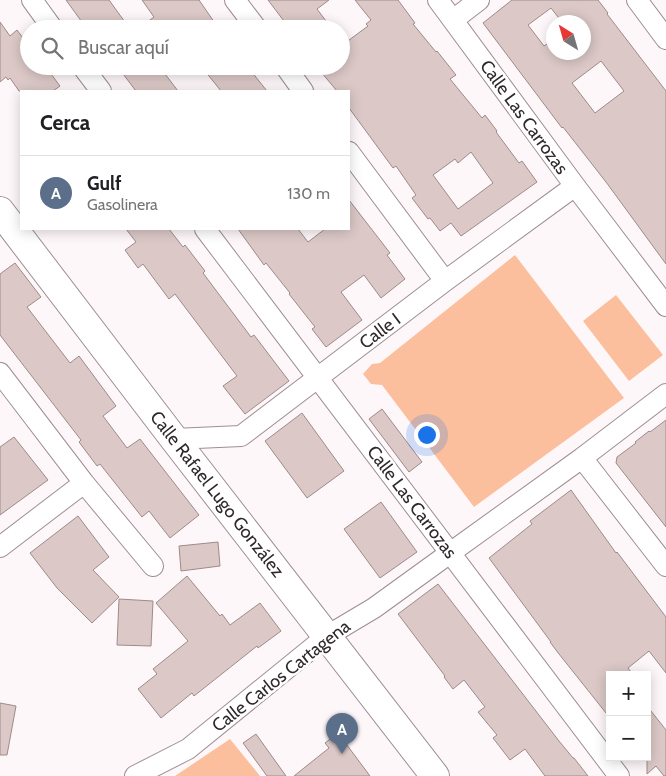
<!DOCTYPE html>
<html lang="es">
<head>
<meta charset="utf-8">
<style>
	:root { --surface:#fff; --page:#f6f6f6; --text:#202124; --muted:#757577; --line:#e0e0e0; --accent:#3d6622 }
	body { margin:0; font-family:Cabin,sans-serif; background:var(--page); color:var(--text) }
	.controls { position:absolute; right:15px; bottom:15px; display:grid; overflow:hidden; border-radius:0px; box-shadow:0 2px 12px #0003 }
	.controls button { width:45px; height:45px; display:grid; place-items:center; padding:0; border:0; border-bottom:1px solid var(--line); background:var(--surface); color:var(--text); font:25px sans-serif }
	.compass { position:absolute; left:546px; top:15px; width:45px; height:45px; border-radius:50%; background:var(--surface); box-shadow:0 2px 12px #0003; rotate:323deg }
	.you { position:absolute; left:426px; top:434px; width:18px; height:18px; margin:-12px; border:4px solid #fff; border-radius:50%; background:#1a73e8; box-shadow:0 0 0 8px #1a73e833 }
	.badge { display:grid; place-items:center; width:32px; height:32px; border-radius:50%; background:var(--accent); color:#fff; font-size:16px; font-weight:700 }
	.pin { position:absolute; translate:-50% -41px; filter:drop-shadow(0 1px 2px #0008) }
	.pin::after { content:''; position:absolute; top:26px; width:18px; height:15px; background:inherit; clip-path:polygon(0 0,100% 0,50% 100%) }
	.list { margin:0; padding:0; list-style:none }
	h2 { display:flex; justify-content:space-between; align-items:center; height:65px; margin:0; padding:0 20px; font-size:21px }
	h2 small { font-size:16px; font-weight:400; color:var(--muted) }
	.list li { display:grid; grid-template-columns:32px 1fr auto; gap:15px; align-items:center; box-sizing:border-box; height:75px; padding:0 20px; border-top:1px solid var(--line) }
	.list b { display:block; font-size:19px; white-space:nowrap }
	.list p { margin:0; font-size:16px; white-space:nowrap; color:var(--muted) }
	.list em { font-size:16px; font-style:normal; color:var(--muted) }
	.icon { flex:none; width:28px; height:28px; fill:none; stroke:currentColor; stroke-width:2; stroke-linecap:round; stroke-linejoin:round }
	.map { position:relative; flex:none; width:666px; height:776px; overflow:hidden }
	.search { position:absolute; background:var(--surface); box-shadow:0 2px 12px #0003; left:20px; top:20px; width:330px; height:55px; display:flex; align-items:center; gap:12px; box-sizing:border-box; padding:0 18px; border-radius:28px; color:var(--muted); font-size:19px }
	.panel { position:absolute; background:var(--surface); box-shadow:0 2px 12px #0003; left:20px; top:90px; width:330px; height:140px; border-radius:0px }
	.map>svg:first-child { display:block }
	.green { fill:#fbbf9d }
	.building { fill:#dbc8c7; stroke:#9d8b8a; fill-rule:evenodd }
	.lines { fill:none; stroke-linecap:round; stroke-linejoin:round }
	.street-casing { stroke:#9e8e94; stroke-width:22 }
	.secondary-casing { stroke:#9e8e94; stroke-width:30 }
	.street { stroke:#fff; stroke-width:20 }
	.secondary { stroke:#fff; stroke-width:28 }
	.labels { text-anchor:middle; stroke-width:5; stroke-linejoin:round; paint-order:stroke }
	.street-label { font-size:18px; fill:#30292b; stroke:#fff }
</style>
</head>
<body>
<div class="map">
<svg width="666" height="776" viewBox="0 0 666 776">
	<rect width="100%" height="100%" fill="#fef7fa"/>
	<path class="green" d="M515,255L624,398L474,507L382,385L371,384L363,374L372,364L380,363Z
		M616,295L663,355L629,381L583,321Z
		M230,739L260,776H175Z"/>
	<path class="building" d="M66,0H109L130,29H87Z
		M142,0H199L219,29H138L154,17Z
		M268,0H329L317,9L332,29H290Z
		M355,0H398L415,23L413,24L436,52L437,51L456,75L450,79L482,118L485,115L497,131L496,132L519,163L522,161L537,182L461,236L451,223L440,231L430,218L428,219L412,198L416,195L396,166L393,168L349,108V91H337L316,66H341V46L368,26L366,24L371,20ZM471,152L493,183L458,209L433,175L455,159L458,163Z
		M512,0H598L608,13L607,14L666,91V264L606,182L563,127L562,128L483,23ZM551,8L562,22H584V52H554V39L544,46L528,25ZM601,61L624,91L595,113L572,83Z
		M0,22L10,36L17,30L29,46V66H45L60,86L53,91H19L10,78L8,80L6,77L0,82Z
		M117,66H159L178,91H136Z
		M201,66H247L267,91H221Z
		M349,200L390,253L387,255L405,279L381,298L364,275L341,292L362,320L326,347L312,329L315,327L289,294L290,293L266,263L264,265L238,229H298L308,242L325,229H349Z
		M126,229H169L183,247L185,245L205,271L203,273L251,337L254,335L289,381L245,414L223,386L237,376L175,294L169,299L143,264L138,268L125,250L136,242Z
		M15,263L41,297L27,307L70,363L79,356L116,406L103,416L127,448L140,439L199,515L170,538L149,511L142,517L100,464L97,466L79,442L81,440L0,335V274Z
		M382,409L422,462L409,472L369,419Z
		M302,413L344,471L307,498L265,441Z
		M666,420V527L616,463L617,457L636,443L635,442L649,431L650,432Z
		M14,437L48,480L0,515V447Z
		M571,490L616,553L617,552L666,617V673L649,651L628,668L633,675H610V718L559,654L550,642H551L489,558L532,524L530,521Z
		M381,502L417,552L380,578L344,529Z
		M78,516L109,557L93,570L119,597L92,623L57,588L30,553Z
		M218,542L220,566L181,571L179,546Z
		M187,576L220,616L222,614L230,625L260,603L281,631L258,648L257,646L194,696L192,693L161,718L138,689L157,674L153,669L188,641L156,603Z
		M438,584L559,741L573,758H574L588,776H545L525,749L510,760L493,738L497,735L478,712L485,707L464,680L453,689L444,677L445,676L398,614Z
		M119,599L153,601L151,646L117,645Z
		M0,703L16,706L7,755H0Z
		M647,706L666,730V776H664L656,766L647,774Z
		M338,733L370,776H294L329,748L325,743Z
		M256,734L286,776H267L243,743Z"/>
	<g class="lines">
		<defs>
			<path id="street" d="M32,0L53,29
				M235,0L257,29
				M438,0L575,186L666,306
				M637,0L666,39
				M453,20L479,0
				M82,66L101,91
				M285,66L303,91
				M349,152L445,281
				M205,229L619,776
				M0,373L84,483L153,566
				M174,439L241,436L445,281L575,186
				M582,458L666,566
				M0,547L84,483
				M135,776L188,749L327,636L374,608L450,553L582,458L666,394"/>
			<path id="secondary" d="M0,211L174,439L435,776"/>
		</defs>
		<use href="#street" class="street-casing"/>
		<use href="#secondary" class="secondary-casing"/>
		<use href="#street" class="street"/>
		<use href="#secondary" class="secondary"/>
	</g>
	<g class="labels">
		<g class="street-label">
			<text transform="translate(524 117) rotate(54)" y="6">Calle Las Carrozas</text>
			<text transform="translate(380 331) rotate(-37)" y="6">Calle I</text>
			<text transform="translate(217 494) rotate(52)" y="6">Calle Rafael Lugo González</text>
			<text transform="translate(412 502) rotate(53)" y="6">Calle Las Carrozas</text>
			<text transform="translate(281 676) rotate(-38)" y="6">Calle Carlos Cartagena</text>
		</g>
	</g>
</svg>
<div class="controls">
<button>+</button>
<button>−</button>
</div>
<svg class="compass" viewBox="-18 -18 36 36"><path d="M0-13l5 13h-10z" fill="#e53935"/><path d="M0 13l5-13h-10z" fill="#757577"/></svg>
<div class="you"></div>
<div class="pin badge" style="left:342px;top:754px;background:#5c6f8a">A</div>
<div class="search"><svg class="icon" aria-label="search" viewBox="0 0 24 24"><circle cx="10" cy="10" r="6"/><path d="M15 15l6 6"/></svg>Buscar aquí</div>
<section class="panel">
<h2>Cerca<small></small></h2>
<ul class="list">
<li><span class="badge" style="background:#5c6f8a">A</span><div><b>Gulf</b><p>Gasolinera</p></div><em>130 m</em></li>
</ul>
</section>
</div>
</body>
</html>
